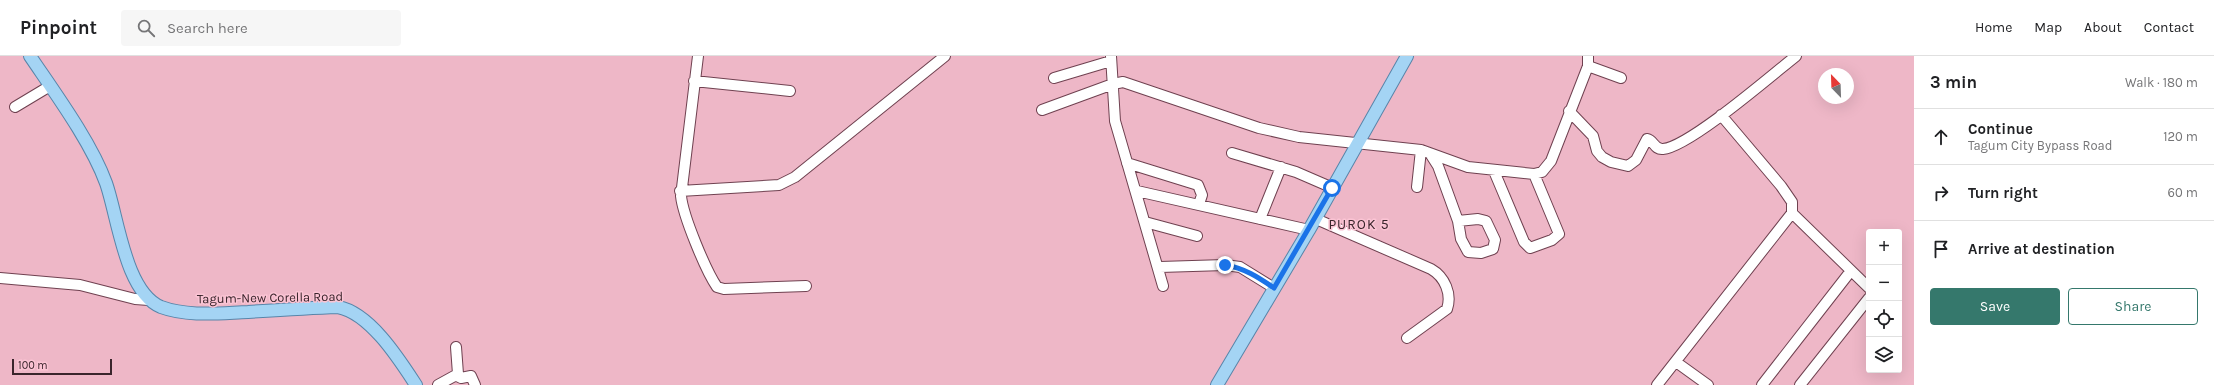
<!DOCTYPE html>
<html lang="en">
<head>
<meta charset="utf-8">
<style>
	:root { --surface:#fff; --page:#f6f6f6; --text:#202124; --muted:#757577; --line:#e0e0e0; --accent:#35786c }
	body { margin:0; font-family:Karla,sans-serif; background:var(--page); color:var(--text) }
	.controls { position:absolute; right:12px; bottom:12px; display:grid; overflow:hidden; border-radius:4px; box-shadow:0 4px 16px #0002 }
	.controls button { width:36px; height:36px; display:grid; place-items:center; padding:0; border:0; border-bottom:1px solid var(--line); background:var(--surface); color:var(--text); font:20px sans-serif }
	.compass { position:absolute; left:1818px; top:12px; width:36px; height:36px; border-radius:50%; background:var(--surface); box-shadow:0 4px 16px #0002; rotate:337deg }
	.scale { position:absolute; left:12px; bottom:10px; width:100px; box-sizing:border-box; padding-left:4px; border:2px solid #3a252c; border-top:0; font-size:11px; line-height:14px; white-space:nowrap; color:#3a252c; -webkit-text-stroke:3px #fbc4d4; paint-order:stroke }
	.stop { position:absolute; width:12px; height:12px; margin:-9px; border:3px solid #1a73e8; border-radius:50%; background:#fff }
	.stop.end { background:#1a73e8; border-color:#fff; box-shadow:0 1px 4px #0008 }
	.list { margin:0; padding:0; list-style:none }
	h2 { display:flex; justify-content:space-between; align-items:center; height:52px; margin:0; padding:0 16px; font-size:17px }
	h2 small { font-size:13px; font-weight:400; color:var(--muted) }
	.list li { display:grid; grid-template-columns:26px 1fr auto; gap:12px; align-items:center; box-sizing:border-box; height:56px; padding:0 16px; border-top:1px solid var(--line) }
	.list b { display:block; font-size:15px; white-space:nowrap }
	.list p { margin:0; font-size:13px; white-space:nowrap; color:var(--muted) }
	.list em { font-size:13px; font-style:normal; color:var(--muted) }
	.actions { display:flex; gap:8px; padding:12px 16px }
	.actions a { flex:1; padding:9px 0; border:1px solid var(--accent); border-radius:4px; text-align:center; font-size:14px; color:var(--accent) }
	.actions .main { background:var(--accent); color:#fff }
	.icon { flex:none; width:22px; height:22px; fill:none; stroke:currentColor; stroke-width:2; stroke-linecap:round; stroke-linejoin:round }
	.map { position:relative; flex:none; width:1914px; height:329px; overflow:hidden }
	header { display:flex; align-items:center; gap:24px; box-sizing:border-box; height:56px; padding:0 20px; background:var(--surface); border-bottom:1px solid var(--line) }
	header strong { font-size:19px }
	nav { display:flex; gap:22px; margin-inline-start:auto; font-size:14px }
	.search { width:280px; height:36px; background:var(--page); display:flex; align-items:center; gap:10px; box-sizing:border-box; padding:0 14px; border-radius:4px; color:var(--muted); font-size:15px }
	main { display:flex }
	aside { flex:1; background:var(--surface) }
	.map>svg:first-child { display:block }
	.lines { fill:none; stroke-linecap:round; stroke-linejoin:round }
	.minor-casing { stroke:#6f4150; stroke-width:12 }
	.major-casing { stroke:#5885a9; stroke-width:14 }
	.minor { stroke:#fff; stroke-width:10 }
	.major { stroke:#a4d4f4; stroke-width:12 }
	.route { stroke:#1a73e8; stroke-width:5 }
	.labels { text-anchor:middle; stroke-width:3; stroke-linejoin:round; paint-order:stroke }
	.street-label { font-size:13px; fill:#3a252c; stroke:#fbc4d4 }
	.neighbourhood-label { font-size:14px; letter-spacing:1px; fill:#3a252c; stroke:#fbc4d4 }
</style>
</head>
<body>
<header>
<strong>Pinpoint</strong>
<div class="search"><svg class="icon" aria-label="search" viewBox="0 0 24 24"><circle cx="10" cy="10" r="6"/><path d="M15 15l6 6"/></svg>Search here</div>
<nav><a>Home</a><a>Map</a><a>About</a><a>Contact</a></nav>
</header>
<main>
<div class="map">
<svg width="1914" height="329" viewBox="0 0 1914 329">
	<rect width="100%" height="100%" fill="#eeb7c7"/>
	<g class="lines">
		<defs>
			<path id="minor" d="M698,0L681,140C683,160 706,215 717,231L724,233L806,230
				M1111,0L1115,65L1163,230
				M1588,10V0
				M1054,22L1111,5
				M694,25L790,35
				M15,51L50,30
				M1042,54L1113,28L1123,26L1259,72L1299,81L1421,94L1468,111L1534,118L1542,116L1551,105L1588,10L1621,22
				M1569,55L1593,80L1597,95L1602,101L1611,106L1628,110L1636,104L1647,83C1654,84 1654,94 1663,93C1689,91 1772,19 1796,0
				M1721,59L1781,130L1792,146V157
				M1232,97L1296,116L1333,132
				M1431,99L1438,110L1458,165L1478,163L1486,165L1495,184L1493,193L1481,197L1468,196L1461,183L1458,165
				M1127,107L1198,129L1202,139L1199,148
				M1494,115L1524,186L1530,192L1552,184L1559,178L1534,118
				M1417,131L1421,94
				M680,135L779,129L795,121L945,0
				M1137,135L1309,174
				M1260,163L1281,111
				M1316,163L1431,213C1445,221 1452,238 1447,253L1407,282
				M1145,166L1197,180
				M1160,211L1225,209L1240,211L1274,232
				M0,222L80,229L135,243L149,244
				M1676,306L1708,329
				M457,320L461,322L471,320L475,329
				M438,329L458,318L456,291
				M1657,329L1792,157L1869,232
				M1762,329L1850,216
				M1800,329L1869,242"/>
			<path id="major" d="M30,0C55,37 91,86 106,127C118,161 125,236 161,251C188,261 220,257 248,256C278,254 308,252 338,251C370,257 399,303 416,329
				M1217,329L1309,174L1407,0"/>
		</defs>
		<use href="#minor" class="minor-casing"/>
		<use href="#major" class="major-casing"/>
		<use href="#minor" class="minor"/>
		<use href="#major" class="major"/>
	</g>
	<g class="lines">
		<path class="route" d="M1225,209C1244,212 1258,221 1274,232L1332,132"/>
	</g>
	<g class="labels">
		<g class="street-label">
			<text transform="translate(270 241) rotate(-1)" y="5">Tagum-New Corella Road</text>
		</g>
		<g class="neighbourhood-label">
			<text x="1359" y="173">PUROK 5</text>
		</g>
	</g>
</svg>
<div class="controls">
<button>+</button>
<button>−</button>
<button><svg class="icon" aria-label="locate" viewBox="0 0 24 24"><circle cx="12" cy="12" r="6"/><path d="M12 2v4M12 18v4M2 12h4M18 12h4"/></svg></button>
<button><svg class="icon" aria-label="layers" viewBox="0 0 24 24"><path d="M12 4l9 5-9 5-9-5zM3 14l9 5 9-5"/></svg></button>
</div>
<svg class="compass" viewBox="-18 -18 36 36"><path d="M0-13l5 13h-10z" fill="#e53935"/><path d="M0 13l5-13h-10z" fill="#757577"/></svg>
<div class="scale">100 m</div>
<div class="stop" style="left:1332px;top:132px"></div>
<div class="stop end" style="left:1225px;top:209px"></div>
</div>
<aside>
<h2>3 min<small>Walk · 180 m</small></h2>
<ul class="list">
<li><svg class="icon" aria-label="ahead" viewBox="0 0 24 24"><path d="M12 20V5M6 11l6-6 6 6"/></svg><div><b>Continue</b><p>Tagum City Bypass Road</p></div><em>120 m</em></li>
<li><svg class="icon" aria-label="right" viewBox="0 0 24 24"><path d="M7 20v-9h11M14 6l5 5-5 5"/></svg><div><b>Turn right</b></div><em>60 m</em></li>
<li><svg class="icon" aria-label="arrive" viewBox="0 0 24 24"><path d="M6 21V4h12l-3 4 3 4H6"/></svg><div><b>Arrive at destination</b></div></li>
</ul>
<div class="actions"><a class="main">Save</a><a>Share</a></div>
</aside>
</main>
</body>
</html>
